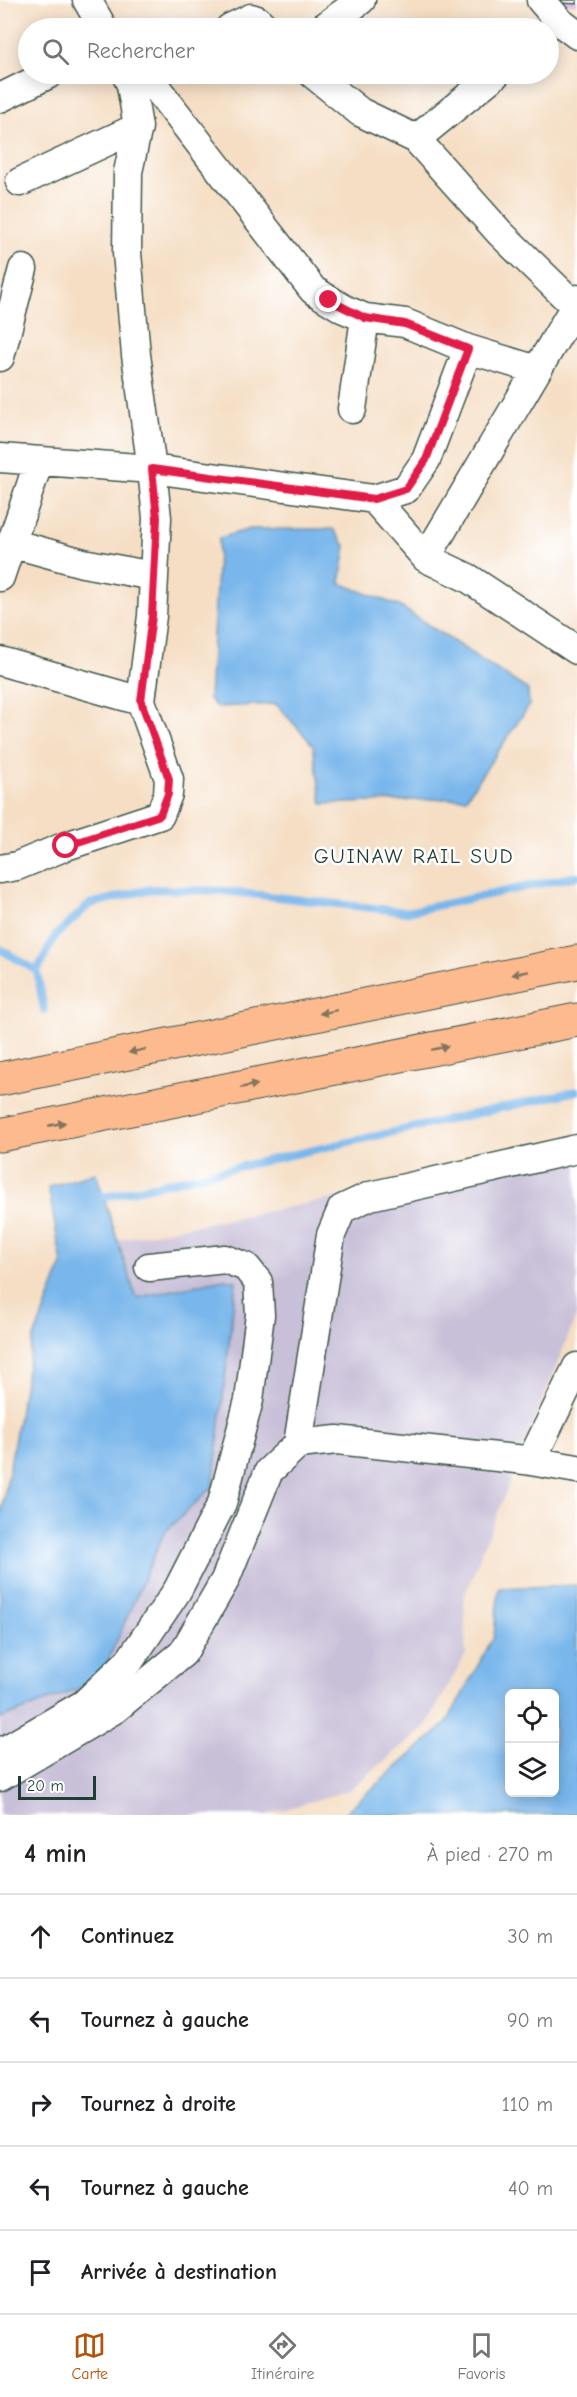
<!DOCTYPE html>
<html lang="fr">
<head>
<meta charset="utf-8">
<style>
	:root { --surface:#fff; --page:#f6f6f6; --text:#202124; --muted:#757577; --line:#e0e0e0; --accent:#b45309 }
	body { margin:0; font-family:"Comic Neue",sans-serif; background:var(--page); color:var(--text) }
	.controls { position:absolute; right:18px; bottom:18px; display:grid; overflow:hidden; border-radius:9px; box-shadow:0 3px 15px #0003 }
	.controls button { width:54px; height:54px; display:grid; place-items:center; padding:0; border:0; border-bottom:2px solid var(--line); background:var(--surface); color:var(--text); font:30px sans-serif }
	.scale { position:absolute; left:18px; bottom:15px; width:78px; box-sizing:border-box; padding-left:6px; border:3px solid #1f3d34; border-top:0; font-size:16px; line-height:21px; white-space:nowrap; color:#1f3d34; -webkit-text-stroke:4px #fff; paint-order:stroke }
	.stop { position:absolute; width:18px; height:18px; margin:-14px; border:4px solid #e11d48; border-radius:50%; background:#fff }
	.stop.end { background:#e11d48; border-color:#fff; box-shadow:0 2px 6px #0008 }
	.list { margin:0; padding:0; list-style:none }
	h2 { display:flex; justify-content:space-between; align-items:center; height:78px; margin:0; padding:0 24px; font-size:26px }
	h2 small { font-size:20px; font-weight:400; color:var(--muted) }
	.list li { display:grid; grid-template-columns:39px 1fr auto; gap:18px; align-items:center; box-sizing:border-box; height:84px; padding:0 24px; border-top:2px solid var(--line) }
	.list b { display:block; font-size:22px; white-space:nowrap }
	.list em { font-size:20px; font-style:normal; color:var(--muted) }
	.icon { flex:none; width:33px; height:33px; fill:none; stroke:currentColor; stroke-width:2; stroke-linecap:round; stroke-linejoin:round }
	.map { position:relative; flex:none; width:577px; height:1815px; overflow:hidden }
	.search { position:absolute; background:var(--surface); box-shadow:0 3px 15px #0003; left:18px; right:18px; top:18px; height:66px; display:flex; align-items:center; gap:15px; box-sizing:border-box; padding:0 21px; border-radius:33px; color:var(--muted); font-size:22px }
	.sheet { height:498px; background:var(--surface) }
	nav { display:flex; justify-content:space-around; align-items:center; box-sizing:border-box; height:84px; border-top:2px solid var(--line); background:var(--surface); font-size:16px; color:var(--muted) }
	nav a { display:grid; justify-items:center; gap:3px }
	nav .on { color:var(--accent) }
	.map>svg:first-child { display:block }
	.industrial { fill:#c8bfd8 }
	.water { fill:#78b6eb; stroke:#4c7a90; stroke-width:1.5; fill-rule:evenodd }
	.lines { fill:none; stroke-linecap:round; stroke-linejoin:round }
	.stream { stroke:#78b6eb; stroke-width:8 }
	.building { fill:#c39fd6 }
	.minor-casing { stroke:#3f554a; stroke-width:31 }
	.highway-casing { stroke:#3f554a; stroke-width:35 }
	.minor { stroke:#fff; stroke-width:28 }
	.highway { stroke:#fcba8e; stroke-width:33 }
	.oneway { fill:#82755c }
	.route { stroke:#e11d48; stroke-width:8 }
	.labels { text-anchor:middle; stroke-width:5; stroke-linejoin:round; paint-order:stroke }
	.quarter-label { font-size:21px; letter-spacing:1.5px; fill:#1f3d34; stroke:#fff }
</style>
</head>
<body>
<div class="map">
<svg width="577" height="1815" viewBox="0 0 577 1815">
	<rect width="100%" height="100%" fill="#fff"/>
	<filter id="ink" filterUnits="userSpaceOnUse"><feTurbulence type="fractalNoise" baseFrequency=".0167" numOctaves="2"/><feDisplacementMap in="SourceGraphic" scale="12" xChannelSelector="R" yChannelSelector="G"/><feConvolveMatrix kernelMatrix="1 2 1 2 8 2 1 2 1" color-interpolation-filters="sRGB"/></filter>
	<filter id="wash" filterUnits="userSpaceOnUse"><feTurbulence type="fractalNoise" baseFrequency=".008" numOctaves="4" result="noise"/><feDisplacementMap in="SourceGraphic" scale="24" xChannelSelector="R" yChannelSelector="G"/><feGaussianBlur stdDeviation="1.35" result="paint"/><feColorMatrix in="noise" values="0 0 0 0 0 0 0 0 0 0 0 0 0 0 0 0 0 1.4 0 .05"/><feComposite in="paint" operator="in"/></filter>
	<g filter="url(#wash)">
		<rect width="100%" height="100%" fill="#f5dec4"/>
		<path class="industrial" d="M577,1152V1314L464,1597L466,1654L425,1728L349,1790L267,1815H0V1719L99,1681L164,1533L213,1486L223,1279L136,1298L117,1240Z"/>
		<path class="water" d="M250,529H333L346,547L340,583L399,606L528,690L529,706L466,798L322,804L313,745L276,704L216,707L209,699L219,538Z
			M96,1173L136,1298L224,1279L236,1281L213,1486L164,1533L99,1681L0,1719V1520L32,1343L62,1264L48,1187Z
			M577,1585V1815H342L446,1724L494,1636L499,1588ZM510,1694H554V1792H510Z"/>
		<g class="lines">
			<path class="stream" d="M0,949L37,971
				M44,1010L37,971L55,936L90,904L151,889L223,891L407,912L577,876
				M104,1197L577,1091"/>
		</g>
		<g id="blocks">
			<path class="building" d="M560,0H577V4L559,3Z"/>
		</g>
	</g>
	<g filter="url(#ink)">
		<use href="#blocks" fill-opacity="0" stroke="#3f554a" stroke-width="1.5"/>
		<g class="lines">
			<defs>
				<path id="minor" d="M87,0L103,28
					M541,0L560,22L577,35
					M230,28L251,18L257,20L266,28
					M323,28L361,0
					M313,74L360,112L416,139L500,233L577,308
					M148,77L313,290L344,309L365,318L405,323L468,349L537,370
					M0,98L49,74
					M416,139L496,74
					M20,182L138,127
					M0,357L23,269
					M352,409L365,318
					M0,458L152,469L136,355L127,253L128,172L138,127L131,85L126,74
					M374,499L426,558L468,578L577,650
					M11,543L83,563L153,576
					M426,558L575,306L577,299
					M0,577L39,461
					M0,661L141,701
					M0,869L17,866L66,846L160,815L168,794L169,779L141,701L152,616L157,518L152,469L374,499L406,489L426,460L468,349
					M298,1444L331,1235L342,1209L370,1196L577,1149
					M531,1461L577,1367
					M0,1753L84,1704L130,1660L177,1591L222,1503L249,1400L260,1315L258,1282L246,1267L225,1259L149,1267
					M0,1777L115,1709L183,1653L225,1580L269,1471L298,1444L337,1440L525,1460L577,1469"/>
				<path id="highway" d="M0,1079L577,962
					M0,1135L577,1020"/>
			</defs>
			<use href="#minor" class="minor-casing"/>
			<use href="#highway" class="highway-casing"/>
			<use href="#minor" class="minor"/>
			<use href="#highway" class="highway"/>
		</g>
		<defs><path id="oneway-solid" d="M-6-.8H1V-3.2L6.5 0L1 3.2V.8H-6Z" transform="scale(1.5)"/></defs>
		<g class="oneway">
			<use href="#oneway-solid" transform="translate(520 973) rotate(169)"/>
			<use href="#oneway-solid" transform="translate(328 1012) rotate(168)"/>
			<use href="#oneway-solid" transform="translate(440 1048) rotate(-12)"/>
			<use href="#oneway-solid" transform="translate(137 1051) rotate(168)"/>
			<use href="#oneway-solid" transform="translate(249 1086) rotate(-11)"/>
			<use href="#oneway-solid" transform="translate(57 1124) rotate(-11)"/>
		</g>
	</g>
	<g class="lines" filter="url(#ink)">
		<path class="route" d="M66,846L160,815L168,794L169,779L141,701L152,616L157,518L152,469L374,499L406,489L426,460L468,349L405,324L365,318L329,300"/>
	</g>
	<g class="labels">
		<g class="quarter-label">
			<text x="414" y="863">GUINAW RAIL SUD</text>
		</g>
	</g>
</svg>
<div class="controls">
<button><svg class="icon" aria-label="locate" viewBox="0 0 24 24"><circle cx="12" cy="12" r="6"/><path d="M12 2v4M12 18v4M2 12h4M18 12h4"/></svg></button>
<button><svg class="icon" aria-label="layers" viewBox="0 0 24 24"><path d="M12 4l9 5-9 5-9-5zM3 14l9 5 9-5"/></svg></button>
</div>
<div class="scale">20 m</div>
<div class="stop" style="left:66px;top:846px"></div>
<div class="stop end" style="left:329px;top:300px"></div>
<div class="search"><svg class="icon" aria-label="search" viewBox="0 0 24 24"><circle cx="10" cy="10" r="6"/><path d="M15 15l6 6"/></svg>Rechercher</div>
</div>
<section class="sheet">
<h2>4 min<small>À pied · 270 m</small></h2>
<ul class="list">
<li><svg class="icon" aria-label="ahead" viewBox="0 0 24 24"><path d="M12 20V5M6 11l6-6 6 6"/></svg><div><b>Continuez</b></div><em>30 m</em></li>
<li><svg class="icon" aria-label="left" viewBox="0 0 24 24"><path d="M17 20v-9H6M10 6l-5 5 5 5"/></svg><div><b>Tournez à gauche</b></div><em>90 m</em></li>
<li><svg class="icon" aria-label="right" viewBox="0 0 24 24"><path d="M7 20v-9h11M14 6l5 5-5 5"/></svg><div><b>Tournez à droite</b></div><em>110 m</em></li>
<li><svg class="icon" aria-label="left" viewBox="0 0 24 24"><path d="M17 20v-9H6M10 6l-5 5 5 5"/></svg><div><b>Tournez à gauche</b></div><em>40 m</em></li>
<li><svg class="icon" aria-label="arrive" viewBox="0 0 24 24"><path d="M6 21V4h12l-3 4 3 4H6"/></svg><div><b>Arrivée à destination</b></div></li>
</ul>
</section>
<nav>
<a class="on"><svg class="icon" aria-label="map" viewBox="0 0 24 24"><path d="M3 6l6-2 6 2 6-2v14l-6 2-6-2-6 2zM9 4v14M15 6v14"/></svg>Carte</a>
<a><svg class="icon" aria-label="directions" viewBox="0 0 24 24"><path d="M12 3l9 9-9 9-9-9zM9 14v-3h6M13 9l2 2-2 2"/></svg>Itinéraire</a>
<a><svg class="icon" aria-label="saved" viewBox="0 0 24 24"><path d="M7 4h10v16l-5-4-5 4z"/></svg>Favoris</a>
</nav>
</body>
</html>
